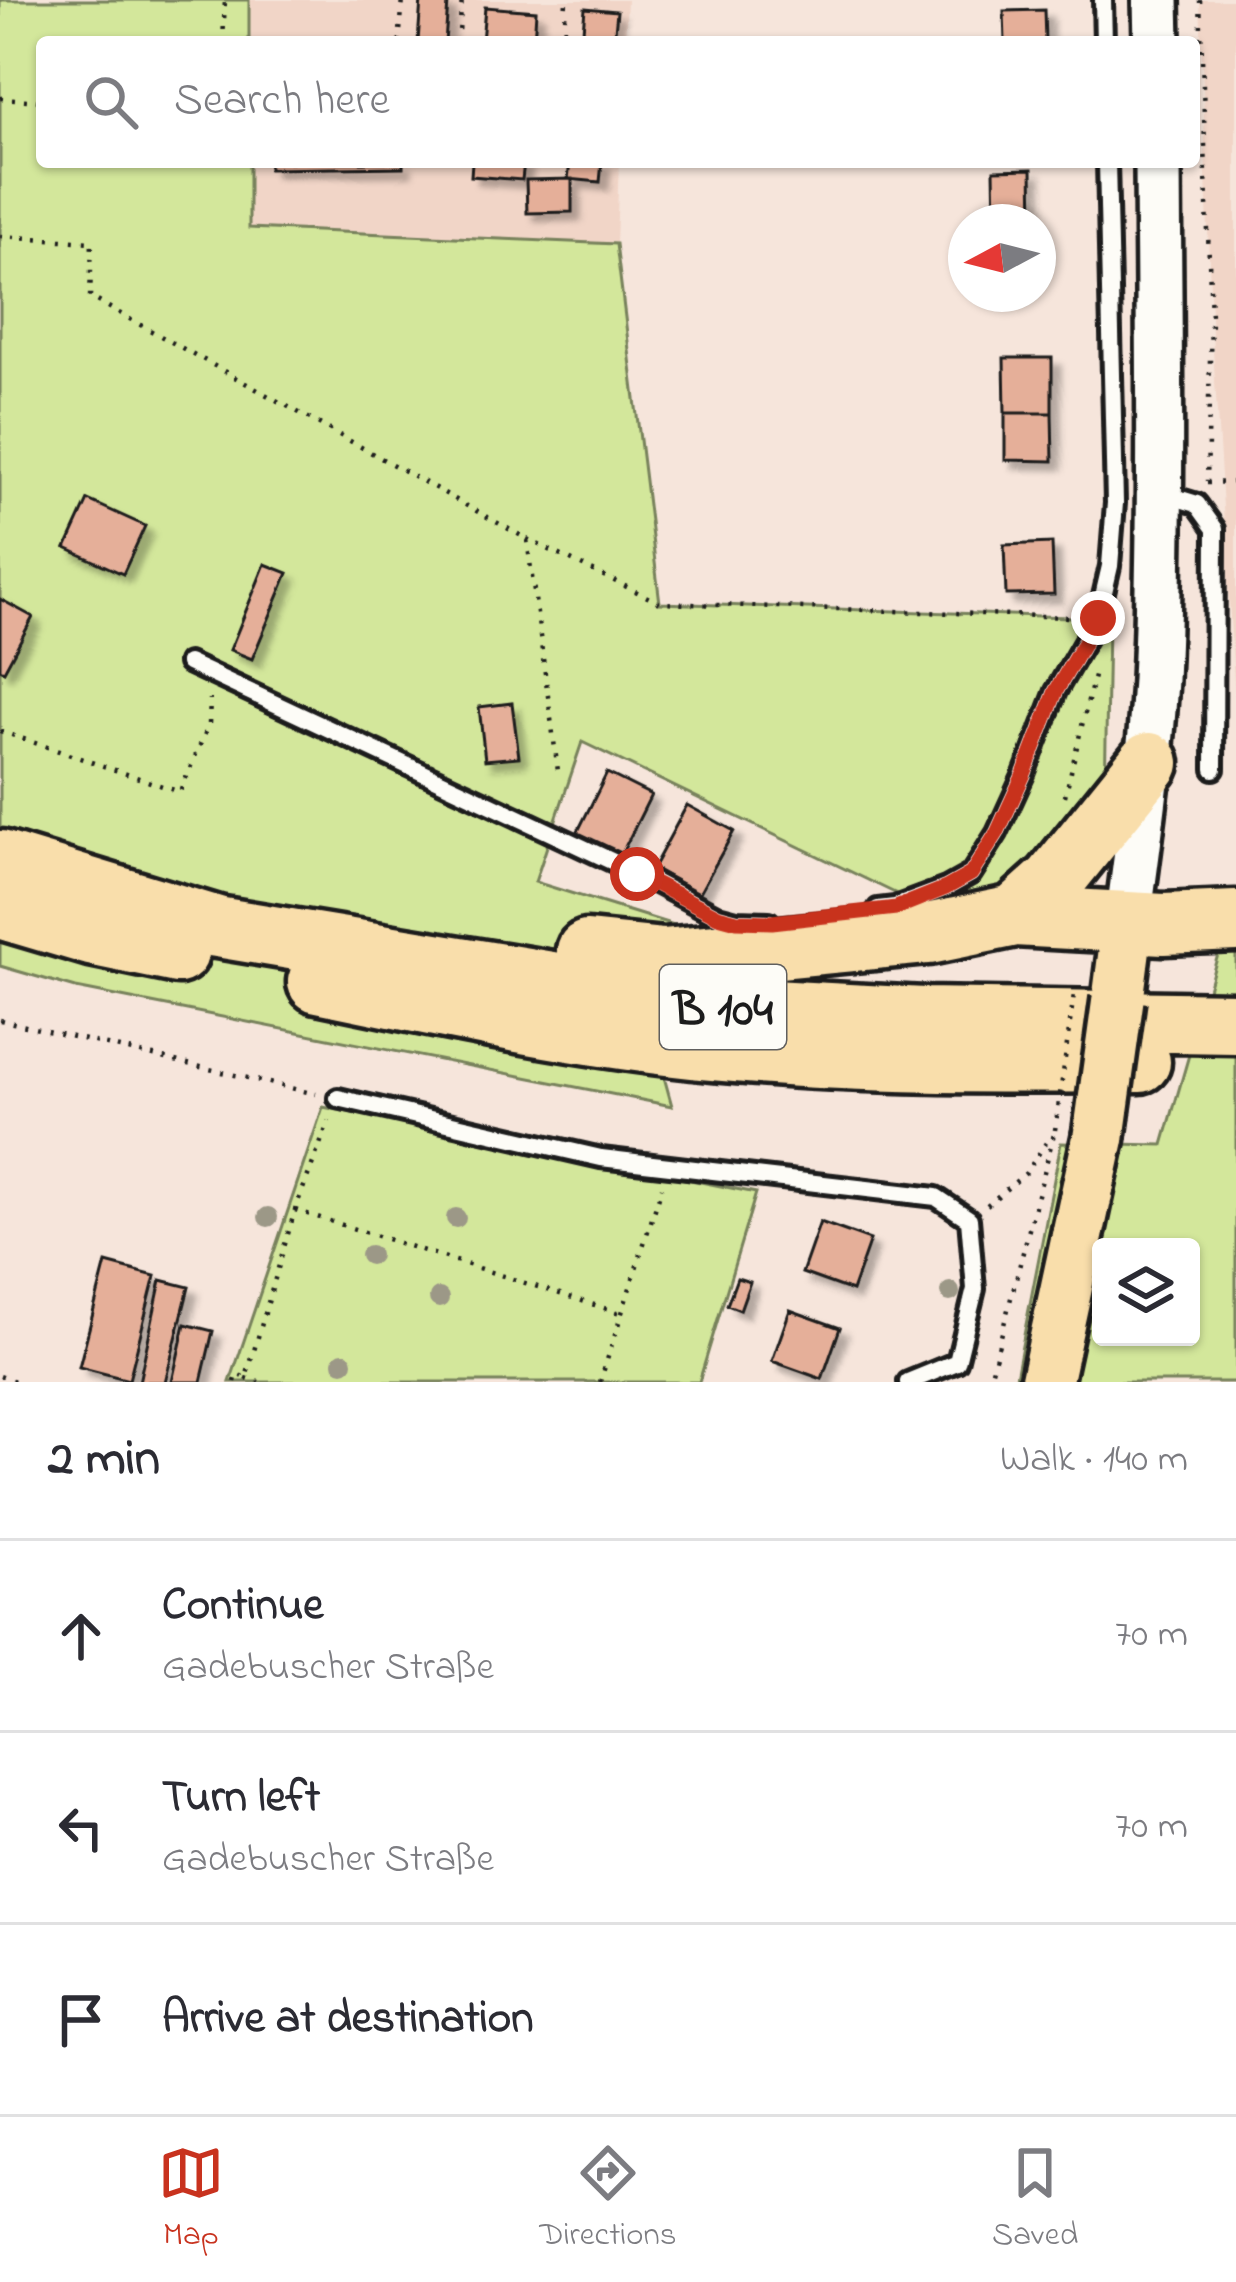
<!DOCTYPE html>
<html lang="en">
<head>
<meta charset="utf-8">
<style>
	:root { --surface:#fff; --page:#f7f7f7; --text:#2b2b33; --muted:#7c7c81; --line:#e1e1e2; --accent:#c8321e }
	body { margin:0; font-family:"Indie Flower",sans-serif; background:var(--page); color:var(--text) }
	.controls { position:absolute; right:36px; bottom:36px; display:grid; overflow:hidden; border-radius:12px; box-shadow:0 3px 9px #0004 }
	.controls button { width:108px; height:108px; display:grid; place-items:center; padding:0; border:0; border-bottom:3px solid var(--line); background:var(--surface); color:var(--text); font:60px sans-serif }
	.compass { position:absolute; left:948px; top:204px; width:108px; height:108px; border-radius:50%; background:var(--surface); box-shadow:0 3px 9px #0004; rotate:263deg }
	.stop { position:absolute; width:36px; height:36px; margin:-27px; border:9px solid #c8321e; border-radius:50%; background:#fff }
	.stop.end { background:#c8321e; border-color:#fff; box-shadow:0 3px 12px #0008 }
	.list { margin:0; padding:0; list-style:none }
	h2 { display:flex; justify-content:space-between; align-items:center; height:156px; margin:0; padding:0 48px; font-size:51px }
	h2 small { font-size:39px; font-weight:400; color:var(--muted) }
	.list li { display:grid; grid-template-columns:78px 1fr auto; gap:36px; align-items:center; box-sizing:border-box; height:192px; padding:0 48px; border-top:3px solid var(--line) }
	.list b { display:block; font-size:45px; white-space:nowrap }
	.list p { margin:0; font-size:39px; white-space:nowrap; color:var(--muted) }
	.list em { font-size:39px; font-style:normal; color:var(--muted) }
	.icon { flex:none; width:66px; height:66px; fill:none; stroke:currentColor; stroke-width:2; stroke-linecap:round; stroke-linejoin:round }
	.map { position:relative; flex:none; width:1236px; height:1382px; overflow:hidden }
	.search { position:absolute; background:var(--surface); box-shadow:0 3px 9px #0004; left:36px; right:36px; top:36px; height:132px; display:flex; align-items:center; gap:30px; box-sizing:border-box; padding:0 42px; border-radius:12px; color:var(--muted); font-size:45px }
	.sheet { height:732px; background:var(--surface) }
	nav { display:flex; justify-content:space-around; align-items:center; box-sizing:border-box; height:168px; border-top:3px solid var(--line); background:var(--surface); font-size:33px; color:var(--muted) }
	nav a { display:grid; justify-items:center; gap:6px }
	nav .on { color:var(--accent) }
	.map>svg:first-child { display:block }
	.built { fill:#f1d5c7 }
	.green { fill:#d3e79b; stroke:#78825c; stroke-width:3; fill-rule:evenodd }
	.building { fill:#e5af99; stroke:#1c1c1c; stroke-width:3; filter:url(#shadow) }
	.lines { fill:none; stroke-linecap:round; stroke-linejoin:round }
	.lane-casing { stroke:#1c1c1c; stroke-width:26 }
	.secondary-casing { stroke:#1c1c1c; stroke-width:54 }
	.primary-casing { stroke:#1c1c1c; stroke-width:60 }
	.highway-casing { stroke:#1c1c1c; stroke-width:69 }
	.path { stroke:#1c1c1c; stroke-width:4.5; stroke-dasharray:3 9; stroke-linecap:butt }
	.lane { stroke:#fdfcf7; stroke-width:16 }
	.secondary { stroke:#fdfcf7; stroke-width:45 }
	.primary { stroke:#f9deab; stroke-width:51 }
	.highway { stroke:#f9deab; stroke-width:60 }
	.primary-bridge-casing { stroke:#1c1c1c; stroke-width:60; stroke-linecap:butt }
	.path-bridge { stroke:#1c1c1c; stroke-width:4.5; stroke-dasharray:3 9; stroke-linecap:butt }
	.primary-bridge { stroke:#f9deab; stroke-width:51 }
	.tree { fill:#9c9887 }
	.route { stroke:#c8321e; stroke-width:15 }
	.labels { text-anchor:middle; stroke-width:9; stroke-linejoin:round; paint-order:stroke }
	.shield { fill:#fdfcf7; stroke:#605f5e; stroke-width:3 }
	.shield-label { font-size:48px; font-weight:bold; fill:#1c1c1c }
</style>
</head>
<body>
<div class="map">
<svg width="1236" height="1382" viewBox="0 0 1236 1382">
	<defs>
		<filter id="shadow"><feDropShadow dx="8" dy="8" stdDeviation="3" flood-color="#0004"/></filter>
	</defs>
	<rect width="100%" height="100%" fill="#f6e5db"/>
	<filter id="ink" filterUnits="userSpaceOnUse"><feTurbulence type="fractalNoise" baseFrequency=".00833" numOctaves="2"/><feDisplacementMap in="SourceGraphic" scale="24" xChannelSelector="R" yChannelSelector="G"/><feConvolveMatrix kernelMatrix="1 2 1 2 8 2 1 2 1" color-interpolation-filters="sRGB"/></filter>
	<g filter="url(#ink)">
		<path class="built" d="M249,0H627L625,42H249Z
			M1200,0H1236V712L1211,318Z
			M249,162H619L616,244L249,228Z"/>
		<path class="green" d="M0,0H249V42H42V162H249V228L616,244L660,603L1098,618L1108,622L1105,798L1053,877L928,909L582,742L535,882L690,930L624,931L672,1106L76,988L0,966Z
			M1236,892V1382H1015L1061,1143L1163,1145ZM1101,1247H1191V1337H1101Z
			M323,1107L756,1193L699,1382H230Z"/>
		<path class="building" d="M421,0L448,3L445,42H418Z
			M485,7L536,11L534,42H482Z
			M585,8L617,11L614,42H582Z
			M1044,10L1045,42H1005L1004,11Z
			M269,162H403V167L269,169Z
			M472,162H524L522,180L471,176Z
			M570,162H602L600,182L568,179Z
			M1032,169L1033,222H995L994,170Z
			M572,179V212L527,213L526,180Z
			M1004,358H1052V413H1005Z
			M1005,413H1052L1053,461L1005,460Z
			M88,500L145,526L123,574L66,548Z
			M1052,543L1054,594L1006,595L1004,545Z
			M265,564L288,573L252,659L230,650Z
			M0,599L33,617L4,671L0,669Z
			M512,703L519,757L485,760L479,707Z
			M607,773L651,795L618,861L574,839Z
			M687,805L734,831L699,894L653,868Z
			M820,1222L870,1240L852,1291L802,1273Z
			M106,1263L155,1276L129,1380L79,1367Z
			M737,1278L750,1282L740,1310L727,1305Z
			M161,1280L189,1287L165,1382H139Z
			M790,1310L840,1328L822,1379L772,1361Z
			M185,1324L213,1331L201,1382H172Z"/>
		<g class="lines">
			<defs>
				<path id="lane" d="M1103,0L1104,42
					M1164,494L1197,504L1215,529L1214,769
					M188,663L637,873L718,916L737,921L769,922
					M878,909L895,907L946,888L971,874L997,833L1024,774L1056,691L1098,618L1110,566L1115,503L1107,162
					M338,1098L601,1158L936,1197L969,1219L975,1289L957,1362L908,1382"/>
				<path id="secondary" d="M1156,0L1157,42
					M1128,922C1139,834 1153,746 1156,657C1162,492 1159,327 1158,162"/>
				<path id="primary" d="M1118,999L1128,922
					M1046,1382L1099,1136"/>
				<path id="highway" d="M0,861L217,927L697,1006L924,1018L1236,1023
					M0,908L91,935L178,953
					M1015,916L1054,881L1149,763
					M587,951L663,959L928,934L1015,916L1164,924L1236,921
					M318,982C452,1010 586,1038 722,1051C861,1064 1000,1063 1140,1062"/>
			</defs>
			<use href="#lane" class="lane-casing"/>
			<use href="#secondary" class="secondary-casing"/>
			<use href="#primary" class="primary-casing"/>
			<use href="#highway" class="highway-casing"/>
			<path class="path" d="M1200,0L1211,318L1207,481
				M223,42L225,0
				M399,42L403,0
				M458,42L462,0
				M564,42L566,0
				M0,98L42,101
				M0,236L92,242L90,297L527,539L558,771
				M1207,483L1236,482
				M527,539L660,603L1070,617
				M0,731L180,792L209,724L210,699
				M1065,796L1095,672
				M0,1020L316,1094
				M987,1205L1026,1173L1051,1135
				M295,1210L623,1314
				M0,1376L17,1382
				M246,1378L259,1382
				M235,1382L237,1374L246,1378L295,1210L329,1121
				M600,1382L662,1187
				M989,1382L1055,1130"/>
			<use href="#lane" class="lane"/>
			<use href="#secondary" class="secondary"/>
			<use href="#primary" class="primary"/>
			<use href="#highway" class="highway"/>
			<defs>
				<path id="primary-bridge" d="M1099,1136L1118,999"/>
			</defs>
			<use href="#primary-bridge" class="primary-bridge-casing"/>
			<path class="path-bridge" d="M1055,1130L1074,994"/>
			<use href="#primary-bridge" class="primary-bridge"/>
		</g>
		<g class="tree">
			<circle cx="268" cy="1217" r="10"/>
			<circle cx="456" cy="1218" r="10"/>
			<circle cx="370" cy="1255" r="10"/>
			<circle cx="950" cy="1292" r="10"/>
			<circle cx="439" cy="1298" r="10"/>
			<circle cx="343" cy="1362" r="10"/>
		</g>
	</g>
	<g class="lines" filter="url(#ink)">
		<path class="route" d="M637,874L718,916L737,921L772,922L896,908L946,888L971,874L997,833L1024,774L1056,691L1098,618"/>
	</g>
	<g class="labels">
		<rect class="shield" x="660" y="965" width="126" height="84" rx="9"/>
		<g class="shield-label">
			<text x="723" y="1024">B 104</text>
		</g>
	</g>
</svg>
<div class="controls">
<button><svg class="icon" aria-label="layers" viewBox="0 0 24 24"><path d="M12 4l9 5-9 5-9-5zM3 14l9 5 9-5"/></svg></button>
</div>
<svg class="compass" viewBox="-18 -18 36 36"><path d="M0-13l5 13h-10z" fill="#e53935"/><path d="M0 13l5-13h-10z" fill="#7c7c81"/></svg>
<div class="stop" style="left:637px;top:874px"></div>
<div class="stop end" style="left:1098px;top:618px"></div>
<div class="search"><svg class="icon" aria-label="search" viewBox="0 0 24 24"><circle cx="10" cy="10" r="6"/><path d="M15 15l6 6"/></svg>Search here</div>
</div>
<section class="sheet">
<h2>2 min<small>Walk · 140 m</small></h2>
<ul class="list">
<li><svg class="icon" aria-label="ahead" viewBox="0 0 24 24"><path d="M12 20V5M6 11l6-6 6 6"/></svg><div><b>Continue</b><p>Gadebuscher Straße</p></div><em>70 m</em></li>
<li><svg class="icon" aria-label="left" viewBox="0 0 24 24"><path d="M17 20v-9H6M10 6l-5 5 5 5"/></svg><div><b>Turn left</b><p>Gadebuscher Straße</p></div><em>70 m</em></li>
<li><svg class="icon" aria-label="arrive" viewBox="0 0 24 24"><path d="M6 21V4h12l-3 4 3 4H6"/></svg><div><b>Arrive at destination</b></div></li>
</ul>
</section>
<nav>
<a class="on"><svg class="icon" aria-label="map" viewBox="0 0 24 24"><path d="M3 6l6-2 6 2 6-2v14l-6 2-6-2-6 2zM9 4v14M15 6v14"/></svg>Map</a>
<a><svg class="icon" aria-label="directions" viewBox="0 0 24 24"><path d="M12 3l9 9-9 9-9-9zM9 14v-3h6M13 9l2 2-2 2"/></svg>Directions</a>
<a><svg class="icon" aria-label="saved" viewBox="0 0 24 24"><path d="M7 4h10v16l-5-4-5 4z"/></svg>Saved</a>
</nav>
</body>
</html>
